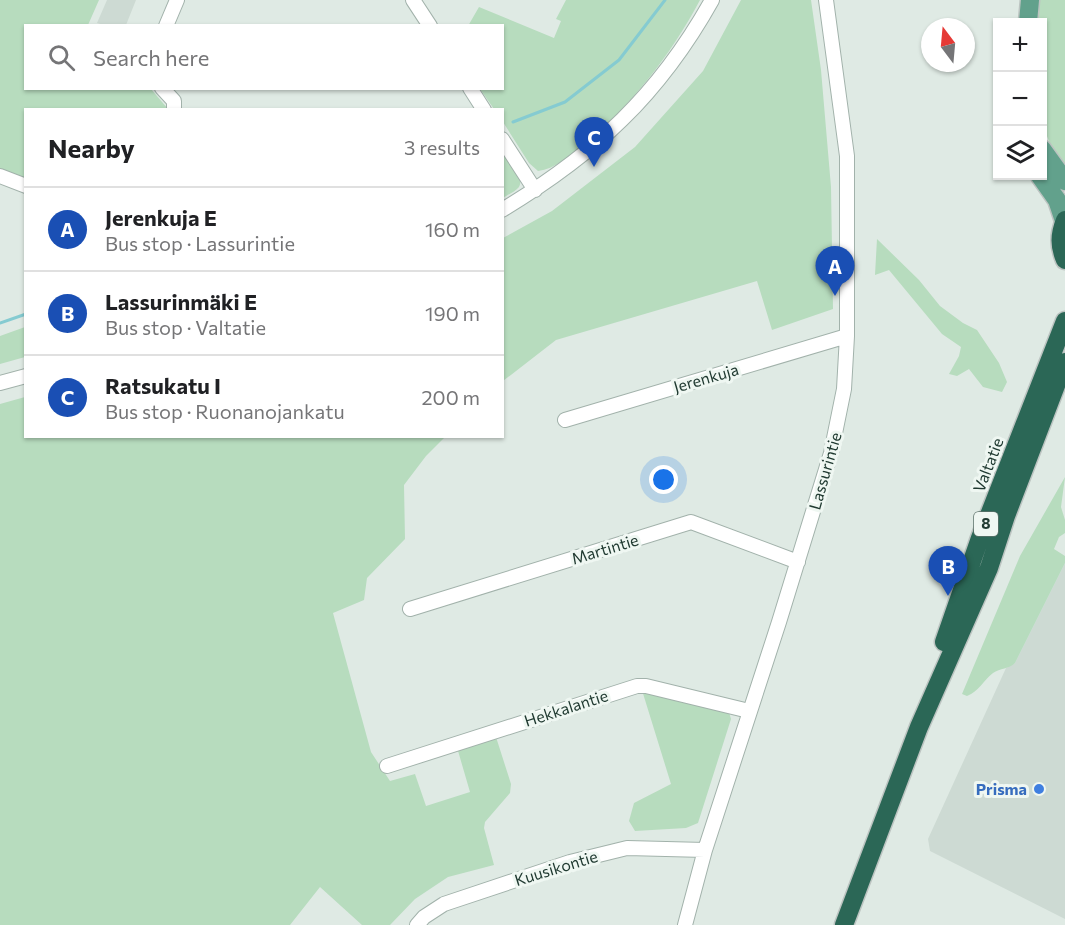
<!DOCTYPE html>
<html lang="en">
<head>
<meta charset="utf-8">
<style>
	:root { --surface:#fff; --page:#f6f6f6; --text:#202124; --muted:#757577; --line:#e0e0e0; --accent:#1a73e8 }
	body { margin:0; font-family:Commissioner,sans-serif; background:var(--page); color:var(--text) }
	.controls { position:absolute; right:18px; top:18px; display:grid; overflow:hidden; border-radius:0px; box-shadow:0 2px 4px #0004 }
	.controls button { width:54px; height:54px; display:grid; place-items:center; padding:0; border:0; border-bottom:2px solid var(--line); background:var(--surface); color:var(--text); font:30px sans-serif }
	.compass { position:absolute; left:921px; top:18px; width:54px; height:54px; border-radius:50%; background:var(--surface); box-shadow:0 2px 4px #0004; rotate:344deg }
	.you { position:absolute; left:664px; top:480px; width:21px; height:21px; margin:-15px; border:4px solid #fff; border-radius:50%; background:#1a73e8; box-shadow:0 0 0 9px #1a73e833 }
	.badge { display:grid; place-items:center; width:39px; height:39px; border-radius:50%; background:var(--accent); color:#fff; font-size:20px; font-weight:700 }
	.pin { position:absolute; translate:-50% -50px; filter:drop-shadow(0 2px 3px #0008) }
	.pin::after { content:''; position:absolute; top:32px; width:21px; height:18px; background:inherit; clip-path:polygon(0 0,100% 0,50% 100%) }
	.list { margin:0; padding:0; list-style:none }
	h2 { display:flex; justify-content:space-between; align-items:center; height:78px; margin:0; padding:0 24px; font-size:26px }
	h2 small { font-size:20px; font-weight:400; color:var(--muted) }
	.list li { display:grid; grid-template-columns:39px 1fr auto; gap:18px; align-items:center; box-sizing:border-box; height:84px; padding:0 24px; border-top:2px solid var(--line) }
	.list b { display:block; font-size:22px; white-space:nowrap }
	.list p { margin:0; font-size:20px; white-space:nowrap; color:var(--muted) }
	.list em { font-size:20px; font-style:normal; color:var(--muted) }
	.icon { flex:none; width:33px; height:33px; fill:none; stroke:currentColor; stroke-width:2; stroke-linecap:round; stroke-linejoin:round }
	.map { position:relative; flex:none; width:1065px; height:925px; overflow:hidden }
	.search { position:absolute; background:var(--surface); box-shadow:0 2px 4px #0004; left:24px; top:24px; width:480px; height:66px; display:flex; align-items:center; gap:15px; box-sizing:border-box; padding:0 21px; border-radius:0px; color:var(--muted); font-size:22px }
	.panel { position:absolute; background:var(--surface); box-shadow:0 2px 4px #0004; left:24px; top:108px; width:480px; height:330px; border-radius:0px }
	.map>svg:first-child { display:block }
	.built { fill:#cddad3 }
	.green { fill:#b7dcbe }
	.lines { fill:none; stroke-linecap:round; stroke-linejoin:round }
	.stream { stroke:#85cbd1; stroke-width:3 }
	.minor-casing { stroke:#a2b2ab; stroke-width:16 }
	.major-casing { stroke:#bcc4c1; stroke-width:21 }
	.highway-casing { stroke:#bcc4c1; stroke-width:21 }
	.minor { stroke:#fff; stroke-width:14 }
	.major { stroke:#62a18c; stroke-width:18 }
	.highway { stroke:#2b6756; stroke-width:18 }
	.shop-dot { fill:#3f7fe0; stroke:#eff7f2; stroke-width:2 }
	.labels { text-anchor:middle; stroke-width:6; stroke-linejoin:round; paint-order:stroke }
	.shield { fill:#eff7f2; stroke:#5e736b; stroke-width:1.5 }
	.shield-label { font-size:15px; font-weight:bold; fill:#203a31 }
	.street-label { font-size:16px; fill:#203a31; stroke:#eff7f2 }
	.shop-label { font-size:16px; font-weight:bold; fill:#366cbe; stroke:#eff7f2; text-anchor:end }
</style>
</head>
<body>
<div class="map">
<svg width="1065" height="925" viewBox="0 0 1065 925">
	<rect width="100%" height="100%" fill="#dfeae4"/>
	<path class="built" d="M107,0H136L126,25H104L97,23Z
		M1065,563V919L930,851L928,839L1006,668L1015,663Z"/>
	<path class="green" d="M0,0H99L88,25L26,26V88L151,89L168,109L26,110L25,180L0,170Z
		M566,0H700C671,55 630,107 582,146C569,156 555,169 538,171L529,163L503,122L502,110L494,109L480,89L502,88V26H468L479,7L554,38L561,21L556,19Z
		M741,0H811L821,70L831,187L833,309L772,330L757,281L556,340L503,381V238L552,211L635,147L703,71Z
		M1038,0H1065V173L1056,159L1043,126L1042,22H1037Z
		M502,148C508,157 525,176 519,187C515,192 507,195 503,198Z
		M877,239L919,280L940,306L963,323L977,330L999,363L1007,382L1002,392L983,387L969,369L957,376L949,374L959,356L961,347L942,334L889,270L875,275Z
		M25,327V357L0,364V336Z
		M25,397L26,436L445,437L426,456L404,485L405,539L367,578L364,600L333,613L371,752L390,781L415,774L426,806L470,792L456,744L496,737L511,784L510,793L485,822L484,828L494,865L448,877L415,899L390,925H362L320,887L290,925H0V404Z
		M1065,477L1061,507L1065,520V533L1059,537L1054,549L1065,556V563L1015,663C1009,669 1000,668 993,673C983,681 979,691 967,696L962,694L1020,556Z
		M641,687L728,709L731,719L698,823L686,828L635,831L629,821L634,803L671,784Z"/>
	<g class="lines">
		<path class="stream" d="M513,122L565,102L619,60L665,0
			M0,323L26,314"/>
		<defs>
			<path id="minor" d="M413,0L430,26
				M166,26L177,0
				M162,88L174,101V110
				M470,88L484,110
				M502,139L535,190
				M0,176L26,186
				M502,210C595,154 659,95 712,0
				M0,383L26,376
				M565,420L847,336
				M410,609L691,522L798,562
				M387,766L637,686H646L749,711
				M417,925L424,917L444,904L570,862L627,848L705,850
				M685,925L705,850L779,622L831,453L844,389L847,336V156L826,0"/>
			<path id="major" d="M1028,22L1030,0
				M1042,149L1065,181
				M1040,176L1057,200L1064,221"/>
			<path id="highway" d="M1065,220C1059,235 1059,246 1065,260
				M944,642L980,538L1065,321
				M844,925L919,727L989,568L1006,516L1065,362"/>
		</defs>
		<use href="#minor" class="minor-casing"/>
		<use href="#major" class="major-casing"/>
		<use href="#highway" class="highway-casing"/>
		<use href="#minor" class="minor"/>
		<use href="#major" class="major"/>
		<use href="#highway" class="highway"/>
	</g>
	<circle class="shop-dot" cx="1039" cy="789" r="6"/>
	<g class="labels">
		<rect class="shield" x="974" y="512" width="24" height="24" rx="4.5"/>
		<g class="shield-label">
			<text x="986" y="529">8</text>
		</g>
		<g class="street-label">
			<text transform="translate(706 378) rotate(-16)" y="6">Jerenkuja</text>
			<text transform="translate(988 465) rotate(-69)" y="6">Valtatie</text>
			<text transform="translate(825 471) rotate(-74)" y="6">Lassurintie</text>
			<text transform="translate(605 549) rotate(-17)" y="6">Martintie</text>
			<text transform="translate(566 708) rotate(-18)" y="6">Hekkalantie</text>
			<text transform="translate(556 868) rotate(-17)" y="6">Kuusikontie</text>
		</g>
		<g class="shop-label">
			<text x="1027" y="795">Prisma</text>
		</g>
	</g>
</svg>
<div class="controls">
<button>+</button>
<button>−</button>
<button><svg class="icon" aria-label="layers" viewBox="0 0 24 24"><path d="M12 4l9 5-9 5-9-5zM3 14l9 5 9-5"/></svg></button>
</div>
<svg class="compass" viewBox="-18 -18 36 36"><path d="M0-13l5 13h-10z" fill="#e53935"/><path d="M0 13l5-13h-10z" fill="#757577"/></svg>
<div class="you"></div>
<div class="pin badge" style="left:835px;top:296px;background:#1a4fb4">A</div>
<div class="pin badge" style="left:948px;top:596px;background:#1a4fb4">B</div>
<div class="pin badge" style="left:594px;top:167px;background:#1a4fb4">C</div>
<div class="search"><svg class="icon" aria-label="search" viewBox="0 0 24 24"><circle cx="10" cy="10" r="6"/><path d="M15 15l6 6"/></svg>Search here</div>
<section class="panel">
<h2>Nearby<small>3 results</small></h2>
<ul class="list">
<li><span class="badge" style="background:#1a4fb4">A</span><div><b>Jerenkuja E</b><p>Bus stop · Lassurintie</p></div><em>160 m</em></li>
<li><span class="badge" style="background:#1a4fb4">B</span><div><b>Lassurinmäki E</b><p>Bus stop · Valtatie</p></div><em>190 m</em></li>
<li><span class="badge" style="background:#1a4fb4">C</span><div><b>Ratsukatu I</b><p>Bus stop · Ruonanojankatu</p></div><em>200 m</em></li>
</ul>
</section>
</div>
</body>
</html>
